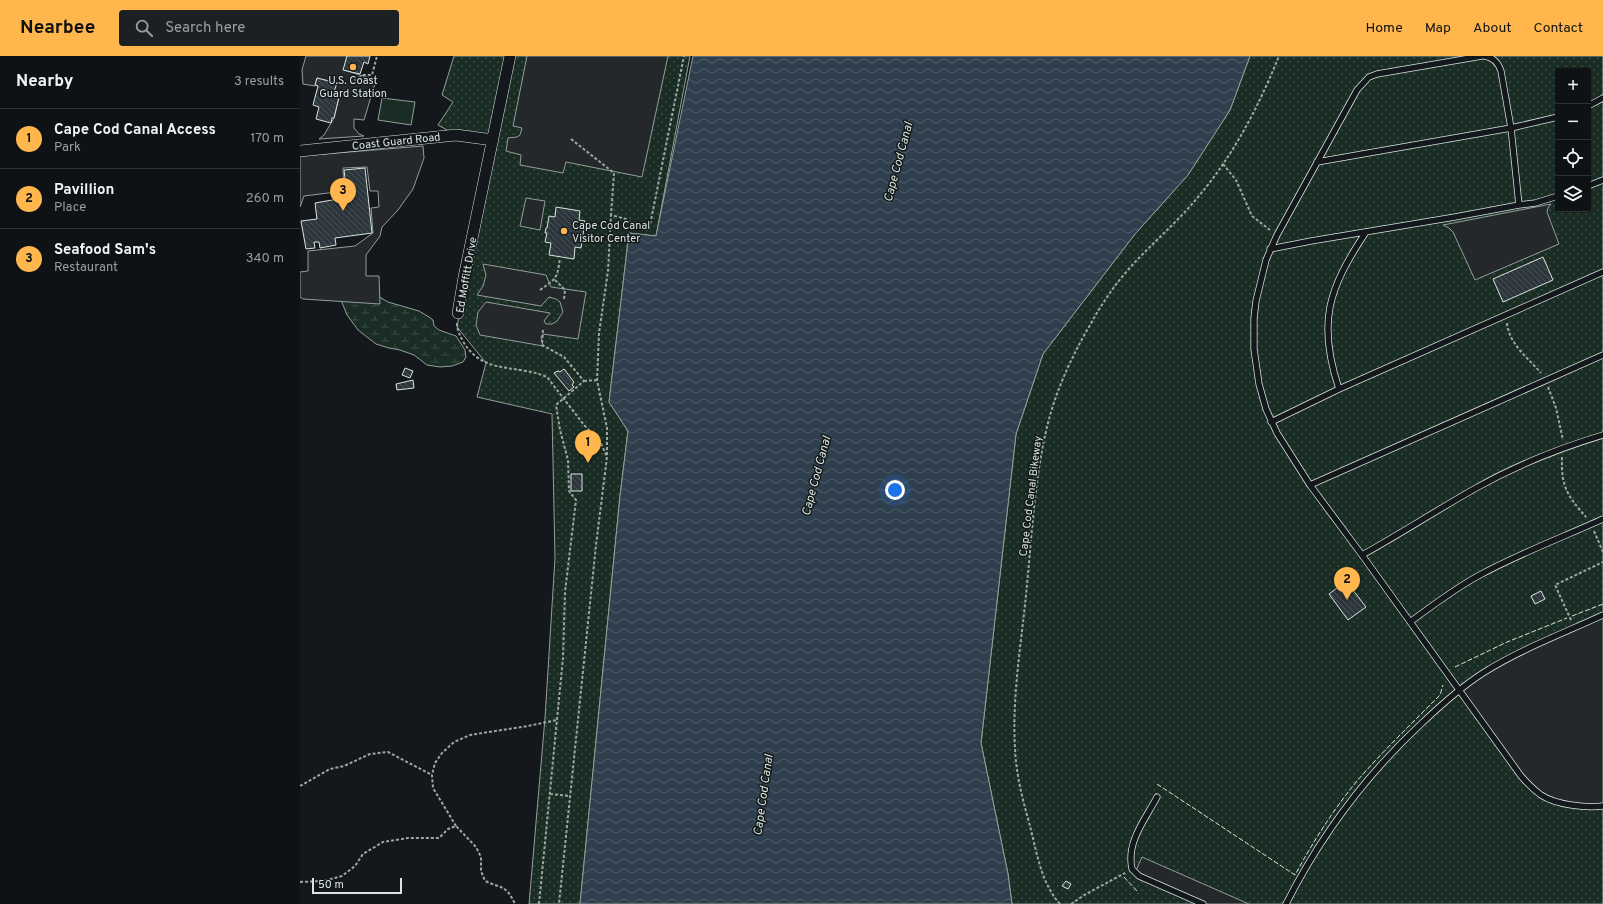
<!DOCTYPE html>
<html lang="en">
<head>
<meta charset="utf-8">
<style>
	:root { --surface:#0f1215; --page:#1d2022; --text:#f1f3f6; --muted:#9b9ea0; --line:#2f3234; --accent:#ffb74d }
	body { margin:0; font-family:Overpass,sans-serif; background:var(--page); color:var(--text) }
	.controls { position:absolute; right:12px; top:12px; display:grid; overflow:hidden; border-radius:4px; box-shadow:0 1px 3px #0004 }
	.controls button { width:36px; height:36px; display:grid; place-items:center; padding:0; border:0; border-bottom:1px solid var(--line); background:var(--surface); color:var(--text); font:20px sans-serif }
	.scale { position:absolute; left:12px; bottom:10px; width:90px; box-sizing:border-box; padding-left:4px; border:2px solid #d8e6dc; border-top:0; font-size:11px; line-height:14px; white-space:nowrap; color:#d8e6dc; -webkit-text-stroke:3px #14181c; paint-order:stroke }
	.you { position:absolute; left:595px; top:434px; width:14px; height:14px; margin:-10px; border:3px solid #fff; border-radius:50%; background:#1a73e8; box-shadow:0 0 0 6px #1a73e833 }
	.badge { display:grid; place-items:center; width:26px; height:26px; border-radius:50%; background:var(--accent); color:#111; font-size:13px; font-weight:700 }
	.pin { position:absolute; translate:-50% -33px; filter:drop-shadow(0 1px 2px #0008) }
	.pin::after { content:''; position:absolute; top:21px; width:14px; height:12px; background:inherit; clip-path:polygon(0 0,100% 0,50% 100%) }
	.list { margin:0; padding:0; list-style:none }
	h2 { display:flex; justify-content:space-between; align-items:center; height:52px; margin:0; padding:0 16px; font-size:17px }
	h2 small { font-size:13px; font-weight:400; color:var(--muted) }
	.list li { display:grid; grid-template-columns:26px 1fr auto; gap:12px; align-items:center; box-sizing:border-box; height:60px; padding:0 16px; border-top:1px solid var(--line) }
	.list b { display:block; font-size:15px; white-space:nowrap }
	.list p { margin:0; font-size:13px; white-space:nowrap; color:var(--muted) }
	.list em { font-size:13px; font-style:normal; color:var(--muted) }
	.icon { flex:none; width:22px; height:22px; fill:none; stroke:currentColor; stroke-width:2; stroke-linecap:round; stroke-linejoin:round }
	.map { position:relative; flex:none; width:1303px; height:848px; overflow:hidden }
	header { display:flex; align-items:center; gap:24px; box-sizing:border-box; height:56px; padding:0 20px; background:var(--accent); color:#111 }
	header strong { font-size:19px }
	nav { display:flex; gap:22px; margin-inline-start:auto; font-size:14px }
	.search { width:280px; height:36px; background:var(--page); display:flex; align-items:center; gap:10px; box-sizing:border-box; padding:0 14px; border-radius:4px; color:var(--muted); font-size:15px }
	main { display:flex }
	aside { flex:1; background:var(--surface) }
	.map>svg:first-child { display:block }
	.wetland { fill:url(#wetland-marsh); stroke:#939e99 }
	.park { fill:url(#park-dots); stroke:#939e99; fill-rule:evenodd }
	.pitch { fill:#1a2d24; stroke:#939e99 }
	.parking { fill:#24282b; stroke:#939e99 }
	.water { fill:url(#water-waves); stroke:#939e99 }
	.building { fill:url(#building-back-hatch); stroke:#d8e6dc }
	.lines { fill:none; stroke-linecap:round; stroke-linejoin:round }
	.service-casing { stroke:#d8e6dc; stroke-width:7 }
	.minor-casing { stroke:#d8e6dc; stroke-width:12 }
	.path { stroke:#9da8a2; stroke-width:2; stroke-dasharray:3 2; stroke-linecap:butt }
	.service { stroke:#14181c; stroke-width:5.5 }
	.minor { stroke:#14181c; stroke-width:11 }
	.fence { stroke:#d8e6dc; stroke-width:1; stroke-dasharray:5 2; stroke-linecap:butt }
	.poi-dot { fill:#ffb74d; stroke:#14181c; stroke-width:1.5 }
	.labels { text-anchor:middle; stroke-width:3; stroke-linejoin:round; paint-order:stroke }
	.poi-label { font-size:11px; fill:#d8e6dc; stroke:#14181c }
	.street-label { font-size:11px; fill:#d8e6dc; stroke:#14181c }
	.water-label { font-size:12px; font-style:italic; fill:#d8e6dc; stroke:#14181c }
</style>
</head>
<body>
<header>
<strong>Nearbee</strong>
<div class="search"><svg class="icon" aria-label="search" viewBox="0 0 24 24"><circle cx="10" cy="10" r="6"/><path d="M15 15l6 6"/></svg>Search here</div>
<nav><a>Home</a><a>Map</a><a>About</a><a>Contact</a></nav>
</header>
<main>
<aside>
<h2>Nearby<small>3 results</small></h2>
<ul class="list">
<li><span class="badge">1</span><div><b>Cape Cod Canal Access</b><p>Park</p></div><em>170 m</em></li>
<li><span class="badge">2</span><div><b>Pavillion</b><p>Place</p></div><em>260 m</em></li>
<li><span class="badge">3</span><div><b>Seafood Sam's</b><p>Restaurant</p></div><em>340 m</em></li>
</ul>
</aside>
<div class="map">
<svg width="1303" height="848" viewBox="0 0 1303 848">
	<defs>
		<pattern id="wetland-marsh" width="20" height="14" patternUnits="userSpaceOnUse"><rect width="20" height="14" fill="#1a2d24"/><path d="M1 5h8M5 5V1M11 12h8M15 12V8" fill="none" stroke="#3b4b43"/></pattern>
		<pattern id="park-dots" width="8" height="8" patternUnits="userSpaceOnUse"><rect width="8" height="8" fill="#1a2d24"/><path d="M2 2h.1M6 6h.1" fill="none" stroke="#3b4b43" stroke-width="1.8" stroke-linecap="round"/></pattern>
		<pattern id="water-waves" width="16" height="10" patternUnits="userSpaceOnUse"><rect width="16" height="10" fill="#2f3f4d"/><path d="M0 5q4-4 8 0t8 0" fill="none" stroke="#4c5b66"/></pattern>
		<pattern id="building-back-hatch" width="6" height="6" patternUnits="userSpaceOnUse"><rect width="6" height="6" fill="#2c363c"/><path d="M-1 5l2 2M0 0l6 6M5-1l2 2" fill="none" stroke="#4a5358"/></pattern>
	</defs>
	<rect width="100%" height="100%" fill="#14181c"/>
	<path class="wetland" d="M78,240L88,246L119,255L129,261L133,264L134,270L139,274L156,280L165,294L166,301L163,306L152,310L140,311L127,309L114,299L100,294L89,292L76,288L58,274L47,259L41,244Z"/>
	<path class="park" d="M154,0H390L356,180L329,177L309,346L328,375L320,440L280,848H229L245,662L255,502L252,358L177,341L186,307L157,271L177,159L193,84L156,79L138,69L153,46L142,39Z
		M950,0H1303V848H712L708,818L681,687L716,378L743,298L835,178L888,119L930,54ZM1258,15H1288V153H1258Z"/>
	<path class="pitch" d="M82,42L115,46L111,69L78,64Z"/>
	<path class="parking" d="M6,0H47L44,14L76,24L64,64L54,63V72L59,78L64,80L19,83L24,79L34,62L40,37L34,36L35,27L17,22L15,30L3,28L2,14Z
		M227,0H368L342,121L266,106L263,117L220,109L221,99L206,95L208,82L217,81L220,79L222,72L213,70Z
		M123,90L124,102L113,133L98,154L82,171L80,180L66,199V220H79L80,248L3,243L0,241V216L8,215V195L55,190L73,177L71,152L79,151L78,135H70L67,111L43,112L44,135L4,140L0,151V100Z
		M226,142L245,145L240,174L220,170Z
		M1251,148L1248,152L1247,156L1259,188L1175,224L1153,176L1149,172L1143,169Z
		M183,208L246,219L251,231L286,236L278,283L243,278L241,281L243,290L180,279L176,269L178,256L186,246L250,257L244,265L246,268H252L257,265L263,256L260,246L256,243L249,241L241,250L177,239L183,230L186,219Z
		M1303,559V750L1253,745L1230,730L1158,634L1184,616Z
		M842,801L949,848H903L835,817Z"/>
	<path class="water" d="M393,0H950L930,54L888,119L835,178L743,298L716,378L681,687L708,818L712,848H280L320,440L328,375L309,346L329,177L356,180Z"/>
	<path class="building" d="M47,0H70L68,8L64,6L60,18L43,14Z
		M17,22L37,27L34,36L40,37L34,62H32L31,67L16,63L19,51L13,49L18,30L15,29Z
		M65,112L72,177L35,182L36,189L20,192L19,186H14L15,192L6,193L1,165L17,163L15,147L38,143V140L47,139L44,114Z
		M256,151L280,155L279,164L285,165L281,192L275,191L274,203L249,199L251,187L245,186L247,177H245L246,172H247L249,160L255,161Z
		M1243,201L1253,224L1203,246L1193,223Z
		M105,312L113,315L110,322L102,319Z
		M264,313L274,326L272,329L274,331L269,335L254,317L258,315L260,316Z
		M113,324L114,332L97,334L96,328Z
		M271,418H282V435H271Z
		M1046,525L1066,551L1048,564L1029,538Z
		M1241,535L1245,543L1235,548L1231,540Z
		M766,825L771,828L768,833L762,830Z"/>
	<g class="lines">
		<defs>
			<path id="service" d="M1182,0L1077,18L1069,21L1057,34L977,179L966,204L956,245L954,262V293L959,328L966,353L977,377L1010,429L1062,499L1221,720C1227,727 1234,734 1241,739C1256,749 1286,752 1303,750
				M1184,0C1193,1 1198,6 1201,15L1211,72L1219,149
				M1288,50L1303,42
				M1017,106L1211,72L1258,61
				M1288,130L1303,124
				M970,193L1011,185L1155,161L1219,149L1235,147L1258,140
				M1039,333C1017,267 1028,233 1066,176
				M971,366L1039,333L1303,216
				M1010,429L1303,299
				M1062,499C1100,478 1137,454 1176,432C1215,410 1260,392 1303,379
				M1110,566C1132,550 1154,533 1178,520C1218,498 1261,482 1303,463
				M857,741C845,764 826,786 832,813L839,820L903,848
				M986,848C1021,779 1066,719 1122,667C1141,649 1161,631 1183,617C1219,594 1264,577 1303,559"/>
			<path id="minor" d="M0,95L156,79L193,84
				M158,257L164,221L210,0"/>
		</defs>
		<use href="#service" class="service-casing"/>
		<use href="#minor" class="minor-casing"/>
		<path class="path" d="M50,27L63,19H72L77,0
			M271,83L314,117L311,159
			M923,108L936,124L952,160L970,174
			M255,224L265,234L264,243
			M240,234C257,222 257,223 260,202
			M157,267C157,274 160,280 164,287C184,319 217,308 247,321L284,369L300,385L307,401L296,489L259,848
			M1207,267C1209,288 1228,302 1241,317
			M284,325L297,324
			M1248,331L1256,352L1263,384
			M307,399V372L297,324L299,277L308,215L311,159L326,163L335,171L349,174L384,0
			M1262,401C1261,431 1267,439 1286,461
			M1294,475L1303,496
			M1271,564L1255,529L1303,506
			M0,730L30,713L44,710L70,698L88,696L132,719
			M250,738L269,740
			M156,770L133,732L132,719L135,707L142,697L154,686L170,679L228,670L257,664
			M0,826L23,825L42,820L55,810L63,798L83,786L108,782H139L148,773L156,770L176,791L181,801V815L185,825C203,833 206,829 215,848
			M239,848L263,602L265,536L276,444L269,435L268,404L260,374L256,349L284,325L264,301L242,289L243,273
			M760,848C741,827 737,797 730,770C723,745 716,719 715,692C712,642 721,589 726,539C732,481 734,420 749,363C758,330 773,298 790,269C803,245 820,221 839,202C859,181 880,163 898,141C933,100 959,50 979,0
			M771,848L786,838L825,817"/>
		<use href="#service" class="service"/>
		<use href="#minor" class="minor"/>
		<path class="fence" d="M1272,560L1303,548
			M1155,611L1207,586L1267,562
			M857,728L995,819C1013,786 1033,754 1057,725C1083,695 1112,667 1140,639L1143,629
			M824,821L837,835"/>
	</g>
	<g class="poi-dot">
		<circle cx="53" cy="11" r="4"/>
		<circle cx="264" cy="175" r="4"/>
	</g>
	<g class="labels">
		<g class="poi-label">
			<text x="53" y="28">U.S. Coast<tspan x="53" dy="13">Guard Station</tspan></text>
			<text x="272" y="173" text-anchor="start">Cape Cod Canal<tspan x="272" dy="13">Visitor Center</tspan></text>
		</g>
		<g class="street-label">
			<text transform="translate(96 85) rotate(-6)" y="4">Coast Guard Road</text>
			<text transform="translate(166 219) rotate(-80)" y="4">Ed Moffitt Drive</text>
			<text transform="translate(730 440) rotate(-83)" y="4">Cape Cod Canal Bikeway</text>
		</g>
		<g class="water-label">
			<text transform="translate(598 106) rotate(-75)" y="4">Cape Cod Canal</text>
			<text transform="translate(516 420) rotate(-75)" y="4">Cape Cod Canal</text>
			<text transform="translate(463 739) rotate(-82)" y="4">Cape Cod Canal</text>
		</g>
	</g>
</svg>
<div class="controls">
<button>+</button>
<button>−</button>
<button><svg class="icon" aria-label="locate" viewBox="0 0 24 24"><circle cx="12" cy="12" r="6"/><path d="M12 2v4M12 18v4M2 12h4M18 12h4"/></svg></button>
<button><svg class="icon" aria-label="layers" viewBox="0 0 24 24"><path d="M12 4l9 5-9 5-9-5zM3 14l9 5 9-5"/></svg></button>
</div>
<div class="scale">50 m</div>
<div class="you"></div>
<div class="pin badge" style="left:288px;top:407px">1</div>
<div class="pin badge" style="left:1047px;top:544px">2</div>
<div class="pin badge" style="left:43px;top:155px">3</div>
</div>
</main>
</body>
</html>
